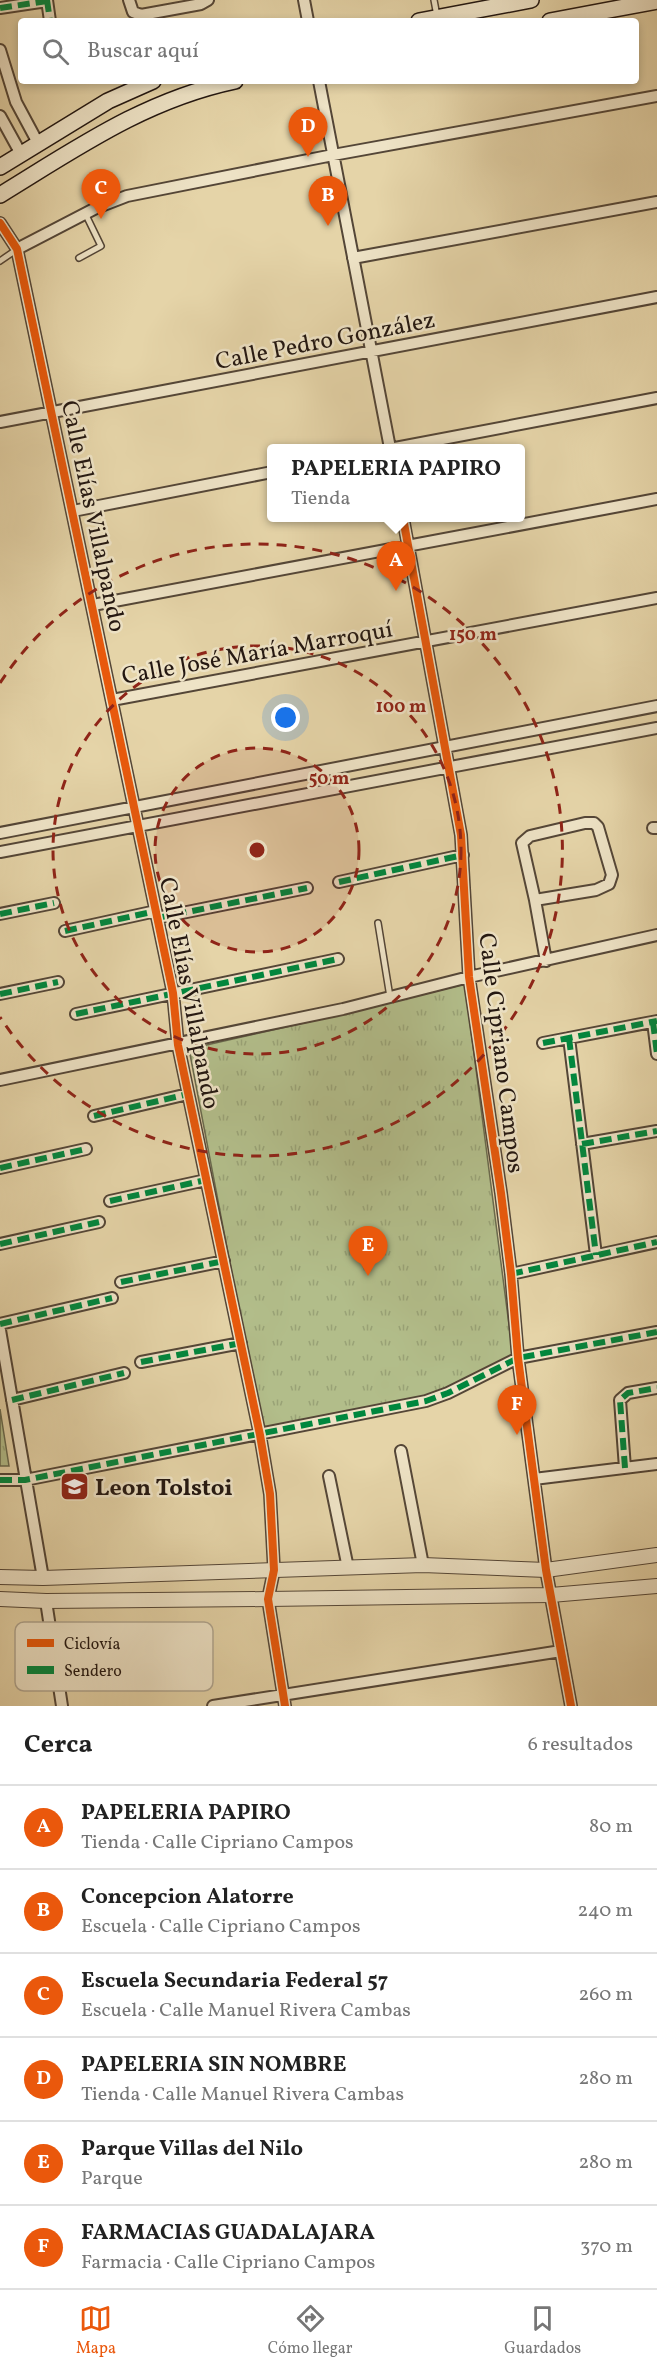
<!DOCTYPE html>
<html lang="es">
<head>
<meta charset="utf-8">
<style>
	:root { --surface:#fff; --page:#f6f6f6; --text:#222; --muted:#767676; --line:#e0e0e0; --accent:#ea580c }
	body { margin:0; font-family:Vollkorn,serif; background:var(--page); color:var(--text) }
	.you { position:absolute; left:286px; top:718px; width:21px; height:21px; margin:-15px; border:4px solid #fff; border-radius:50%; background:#1a73e8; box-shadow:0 0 0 9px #1a73e833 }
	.badge { display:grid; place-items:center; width:39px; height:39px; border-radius:50%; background:var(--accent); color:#fff; font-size:20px; font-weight:700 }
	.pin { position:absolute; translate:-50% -50px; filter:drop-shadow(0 2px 3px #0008) }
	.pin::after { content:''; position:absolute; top:32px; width:21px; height:18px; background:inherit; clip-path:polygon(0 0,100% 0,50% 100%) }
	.popup { position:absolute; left:267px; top:444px; width:258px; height:78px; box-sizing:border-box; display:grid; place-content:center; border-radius:6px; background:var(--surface); filter:drop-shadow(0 2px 4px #0005); font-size:20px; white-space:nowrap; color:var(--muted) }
	.popup b { font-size:22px; color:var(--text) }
	.popup::after { content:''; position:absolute; left:50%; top:100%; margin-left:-12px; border:12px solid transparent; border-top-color:var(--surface) }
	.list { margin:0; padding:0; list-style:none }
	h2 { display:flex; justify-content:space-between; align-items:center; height:78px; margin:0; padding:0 24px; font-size:26px }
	h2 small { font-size:20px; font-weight:400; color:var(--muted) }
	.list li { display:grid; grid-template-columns:39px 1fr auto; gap:18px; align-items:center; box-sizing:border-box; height:84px; padding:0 24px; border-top:2px solid var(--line) }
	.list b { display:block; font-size:22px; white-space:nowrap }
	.list p { margin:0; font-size:20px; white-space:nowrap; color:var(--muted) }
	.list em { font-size:20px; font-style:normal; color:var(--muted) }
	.icon { flex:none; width:33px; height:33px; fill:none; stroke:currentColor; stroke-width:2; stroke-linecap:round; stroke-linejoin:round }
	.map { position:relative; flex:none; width:657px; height:1706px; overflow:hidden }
	.search { position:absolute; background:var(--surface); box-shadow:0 3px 9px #0003; left:18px; right:18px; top:18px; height:66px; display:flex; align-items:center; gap:15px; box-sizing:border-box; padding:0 21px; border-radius:6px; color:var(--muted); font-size:22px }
	.sheet { height:582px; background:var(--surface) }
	nav { display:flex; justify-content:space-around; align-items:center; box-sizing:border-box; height:84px; border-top:2px solid var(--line); background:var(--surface); font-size:16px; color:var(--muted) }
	nav a { display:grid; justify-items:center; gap:3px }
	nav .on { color:var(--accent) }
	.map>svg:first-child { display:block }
	.park { fill:url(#park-tufts); stroke:#6a6a4e; stroke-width:1.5 }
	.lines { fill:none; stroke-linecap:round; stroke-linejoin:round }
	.service-casing { stroke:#544637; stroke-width:8 }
	.minor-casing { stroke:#544637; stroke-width:14 }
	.tertiary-casing { stroke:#544637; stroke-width:16 }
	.secondary-casing { stroke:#231711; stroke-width:18 }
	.service { stroke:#eee3c6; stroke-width:5 }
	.minor { stroke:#eee3c6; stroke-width:10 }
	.tertiary { stroke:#eee3c6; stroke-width:14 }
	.secondary { stroke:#eee3c6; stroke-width:15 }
	.quiet { stroke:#00873e; stroke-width:6; stroke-dasharray:12 6; stroke-linecap:butt }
	.cycleway-casing { stroke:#eee3c6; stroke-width:11 }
	.cycleway { stroke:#e8590c; stroke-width:8 }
	.ring { fill:none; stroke:#8f2418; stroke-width:3; stroke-dasharray:10 8 }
	.labels { text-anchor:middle; stroke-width:5; stroke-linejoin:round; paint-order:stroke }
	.street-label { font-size:24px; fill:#231711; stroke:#eee3c6 }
	.poi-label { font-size:24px; font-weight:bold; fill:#231711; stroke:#eee3c6; text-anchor:start }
	.key { fill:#eee3c6; stroke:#b1a690; stroke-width:1.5 }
	.key-label { font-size:16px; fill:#231711 }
	.centre { fill:#8f2418; stroke:#eee3c6; stroke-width:3 }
	.ring-label { font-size:18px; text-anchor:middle; font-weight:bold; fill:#8f2418; stroke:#eee3c6; stroke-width:5; stroke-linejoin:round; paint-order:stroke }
</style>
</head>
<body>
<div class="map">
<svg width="657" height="1706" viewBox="0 0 657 1706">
	<defs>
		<pattern id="park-tufts" width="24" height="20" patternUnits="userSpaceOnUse" patternTransform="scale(1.5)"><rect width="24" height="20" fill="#b2bd8a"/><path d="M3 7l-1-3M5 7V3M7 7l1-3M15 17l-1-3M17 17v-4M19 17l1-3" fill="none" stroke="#99a276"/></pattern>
	</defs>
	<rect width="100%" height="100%" fill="#e5d4a8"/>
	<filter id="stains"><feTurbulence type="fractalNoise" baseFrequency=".00333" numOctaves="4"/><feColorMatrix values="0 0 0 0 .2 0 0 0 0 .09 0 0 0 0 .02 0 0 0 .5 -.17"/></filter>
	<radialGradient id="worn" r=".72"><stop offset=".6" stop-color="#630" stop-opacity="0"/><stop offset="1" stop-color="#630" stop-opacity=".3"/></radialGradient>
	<path class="park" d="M465,984L513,1356L439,1396L262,1431L189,1049L348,1013Z
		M0,1409L9,1466H0Z"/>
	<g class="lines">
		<defs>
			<path id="service" d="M434,0L437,16
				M79,258L101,246L85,213
				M0,261L16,250
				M378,923L390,997"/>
			<path id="minor" d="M47,0L50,21
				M129,0L133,12L141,15L201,4L208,0
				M304,0L308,21
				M0,8L47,1
				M0,50L16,102L38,143
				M319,81L390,448
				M0,116L21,154
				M0,223L17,249L173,993L178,1045L260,1435L270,1494L274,1570L268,1599L285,1706
				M17,249L96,208L127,196L333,155L657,96
				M353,258L657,202
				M0,422L657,297
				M395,448L657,398
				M73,511L272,472
				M403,518L461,835L469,977L501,1193L511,1274L518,1358L546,1570L571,1706
				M93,605L657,499
				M112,700L657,598
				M653,828H657
				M0,833L657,706
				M0,852L657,728
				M339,882L463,855
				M535,900L596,890L609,884L612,875L598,827L594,823H585L530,836L522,843L535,900L546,961
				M0,914L54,903
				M157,918L307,888
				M65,931L156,911
				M0,994L58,982
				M76,1014L338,959
				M653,1022L657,1054
				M569,1038L596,1255
				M543,1043L657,1021
				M0,1080L343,1009L469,977L657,935
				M94,1116L188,1094
				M582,1144L657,1131
				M0,1168L86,1149
				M110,1201L206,1180
				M0,1244L99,1222
				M511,1274L657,1242
				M121,1282L224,1261
				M0,1324L112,1298
				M0,1330L43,1578
				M141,1362L241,1343
				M12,1400L124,1373
				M401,1451L423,1565
				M625,1468L620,1400L628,1393L657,1388
				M329,1476L348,1568
				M534,1479L657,1464
				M0,1480H25L426,1401L448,1393L518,1358L657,1332
				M46,1601L62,1706
				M213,1706L561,1651"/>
			<path id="tertiary" d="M0,1577L43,1578L423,1565L546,1570L657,1555
				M0,1599L46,1601L268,1599L551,1595L657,1586"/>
			<path id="secondary" d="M419,21L531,0
				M550,21L657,1
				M0,167L108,101L153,81
				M0,195C77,148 145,100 235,81"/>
		</defs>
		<use href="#service" class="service-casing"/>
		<use href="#minor" class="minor-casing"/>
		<use href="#tertiary" class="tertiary-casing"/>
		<use href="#secondary" class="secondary-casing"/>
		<use href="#service" class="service"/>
		<use href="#minor" class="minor"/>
		<use href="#tertiary" class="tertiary"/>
		<use href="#secondary" class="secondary"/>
		<path class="quiet" d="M47,0L50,21
			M0,8L47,1
			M339,882L463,855
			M0,914L54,903
			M157,918L307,888
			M65,931L156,911
			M0,994L58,982
			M76,1014L338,959
			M653,1022L657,1054
			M569,1038L596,1255
			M543,1043L657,1021
			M94,1116L188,1094
			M582,1144L657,1131
			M0,1168L86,1149
			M110,1201L206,1180
			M0,1244L99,1222
			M511,1274L657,1242
			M121,1282L224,1261
			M0,1324L112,1298
			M141,1362L241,1343
			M12,1400L124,1373
			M625,1468L620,1400L628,1393L657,1388
			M0,1480H25L426,1401L448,1393L518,1358L657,1332"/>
		<defs>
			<path id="cycleway" d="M0,223L17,249L173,993L178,1045L260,1435L270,1494L274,1570L268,1599L285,1706
				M403,518L461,835L469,977L501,1193L511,1274L518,1358L546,1570L571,1706"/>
		</defs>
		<use href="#cycleway" class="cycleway-casing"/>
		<use href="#cycleway" class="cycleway"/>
	</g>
	<circle cx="257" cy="850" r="102" fill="#8f2418" fill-opacity=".12"/>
	<g class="ring">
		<circle cx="257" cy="850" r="102"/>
		<circle cx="257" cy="850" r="204"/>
		<path d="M0 683A306 306 0 1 1 0 1017"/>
	</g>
	<defs>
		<symbol id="school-square" viewBox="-11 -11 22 22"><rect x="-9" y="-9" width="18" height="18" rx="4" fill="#8f2418" stroke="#eee3c6"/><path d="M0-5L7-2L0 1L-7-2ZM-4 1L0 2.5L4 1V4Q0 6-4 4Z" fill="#fff"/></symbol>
	</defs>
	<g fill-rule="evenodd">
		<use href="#school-square" x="58" y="1470" width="33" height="33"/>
	</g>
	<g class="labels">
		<g class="street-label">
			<text transform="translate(325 340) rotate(-11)" y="8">Calle Pedro González</text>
			<text transform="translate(94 516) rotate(78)" y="8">Calle Elías Villalpando</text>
			<text transform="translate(257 652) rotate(-10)" y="8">Calle José María Marroquí</text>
			<text transform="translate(190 993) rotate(79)" y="8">Calle Elías Villalpando</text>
			<text transform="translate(502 1053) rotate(83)" y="8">Calle Cipriano Campos</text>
		</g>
		<g class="poi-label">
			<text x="95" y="1495">Leon Tolstoi</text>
		</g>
	</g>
	<rect x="15" y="1622" width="198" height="69" rx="9" class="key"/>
	<rect x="27" y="1639" width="27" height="8" fill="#e8590c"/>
	<rect x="27" y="1666" width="27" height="8" fill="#00873e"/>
	<g class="key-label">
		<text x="64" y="1649">Ciclovía</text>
		<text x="64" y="1676">Sendero</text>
	</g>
	<circle cx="257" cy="850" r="9" class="centre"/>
	<g class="ring-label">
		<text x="473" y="640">150 m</text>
		<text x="401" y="712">100 m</text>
		<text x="329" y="784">50 m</text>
	</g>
	<rect width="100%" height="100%" filter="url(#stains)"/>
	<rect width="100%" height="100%" fill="url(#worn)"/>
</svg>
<div class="you"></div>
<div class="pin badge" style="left:396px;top:591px">A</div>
<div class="popup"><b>PAPELERIA PAPIRO</b>Tienda</div>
<div class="pin badge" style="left:328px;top:226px">B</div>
<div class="pin badge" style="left:101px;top:219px">C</div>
<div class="pin badge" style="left:308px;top:157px">D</div>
<div class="pin badge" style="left:368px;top:1276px">E</div>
<div class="pin badge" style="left:517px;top:1435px">F</div>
<div class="search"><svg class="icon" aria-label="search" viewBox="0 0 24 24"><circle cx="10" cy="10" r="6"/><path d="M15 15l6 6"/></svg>Buscar aquí</div>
</div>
<section class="sheet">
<h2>Cerca<small>6 resultados</small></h2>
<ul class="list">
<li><span class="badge">A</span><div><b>PAPELERIA PAPIRO</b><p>Tienda · Calle Cipriano Campos</p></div><em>80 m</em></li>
<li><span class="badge">B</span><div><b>Concepcion Alatorre</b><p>Escuela · Calle Cipriano Campos</p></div><em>240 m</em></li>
<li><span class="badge">C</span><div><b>Escuela Secundaria Federal 57</b><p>Escuela · Calle Manuel Rivera Cambas</p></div><em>260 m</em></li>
<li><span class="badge">D</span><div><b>PAPELERIA SIN NOMBRE</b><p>Tienda · Calle Manuel Rivera Cambas</p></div><em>280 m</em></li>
<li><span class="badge">E</span><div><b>Parque Villas del Nilo</b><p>Parque</p></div><em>280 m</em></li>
<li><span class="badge">F</span><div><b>FARMACIAS GUADALAJARA</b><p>Farmacia · Calle Cipriano Campos</p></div><em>370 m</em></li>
</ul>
</section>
<nav>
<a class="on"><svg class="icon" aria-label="map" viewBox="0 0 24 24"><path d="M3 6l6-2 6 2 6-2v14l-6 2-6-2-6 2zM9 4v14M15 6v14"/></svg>Mapa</a>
<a><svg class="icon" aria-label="directions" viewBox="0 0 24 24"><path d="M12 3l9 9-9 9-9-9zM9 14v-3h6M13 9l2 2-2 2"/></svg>Cómo llegar</a>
<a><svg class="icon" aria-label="saved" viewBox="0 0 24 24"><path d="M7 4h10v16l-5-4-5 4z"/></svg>Guardados</a>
</nav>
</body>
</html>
